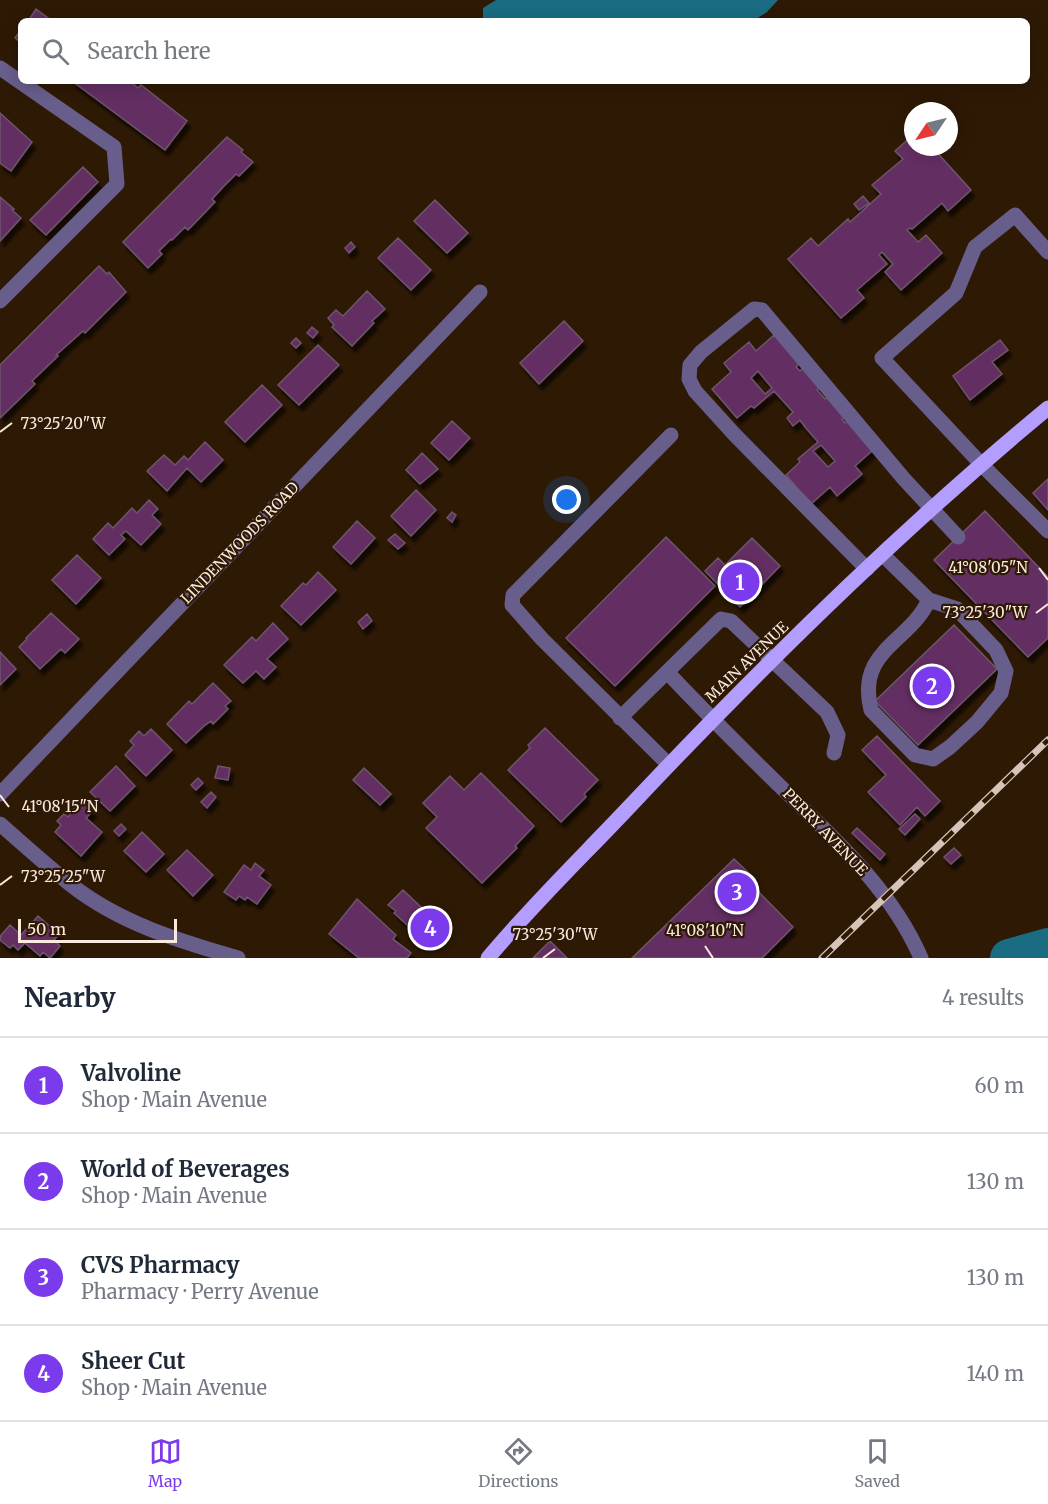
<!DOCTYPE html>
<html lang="en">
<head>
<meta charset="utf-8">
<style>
	:root { --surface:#fff; --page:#f6f6f7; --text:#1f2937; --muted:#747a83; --line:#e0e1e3; --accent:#7c3aed }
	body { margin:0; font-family:Merriweather,serif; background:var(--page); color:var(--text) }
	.compass { position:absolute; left:904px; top:102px; width:54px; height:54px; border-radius:50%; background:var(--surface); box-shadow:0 3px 15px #0003; rotate:235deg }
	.scale { position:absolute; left:18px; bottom:15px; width:159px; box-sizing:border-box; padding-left:6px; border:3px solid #faeade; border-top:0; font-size:16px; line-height:21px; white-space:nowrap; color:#faeade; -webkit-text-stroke:4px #2e1905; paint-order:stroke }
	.you { position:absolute; left:567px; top:500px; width:21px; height:21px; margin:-15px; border:4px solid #fff; border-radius:50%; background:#1a73e8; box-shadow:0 0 0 9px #1a73e833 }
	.badge { display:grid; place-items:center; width:39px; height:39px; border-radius:50%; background:var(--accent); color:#fff; font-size:20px; font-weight:700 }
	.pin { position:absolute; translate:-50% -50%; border:3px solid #fff; box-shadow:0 2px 6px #0006 }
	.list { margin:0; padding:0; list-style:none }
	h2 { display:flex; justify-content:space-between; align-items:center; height:78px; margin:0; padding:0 24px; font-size:26px }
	h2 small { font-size:20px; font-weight:400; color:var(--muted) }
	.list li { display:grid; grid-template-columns:39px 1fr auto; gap:18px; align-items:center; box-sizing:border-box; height:96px; padding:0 24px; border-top:2px solid var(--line) }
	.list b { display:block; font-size:22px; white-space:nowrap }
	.list p { margin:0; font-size:20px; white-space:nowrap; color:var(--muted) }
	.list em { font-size:20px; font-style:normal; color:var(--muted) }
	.icon { flex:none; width:33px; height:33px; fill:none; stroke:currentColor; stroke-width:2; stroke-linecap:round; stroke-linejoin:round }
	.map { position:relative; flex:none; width:1048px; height:958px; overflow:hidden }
	.search { position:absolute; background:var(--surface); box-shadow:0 3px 15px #0003; left:18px; right:18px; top:18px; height:66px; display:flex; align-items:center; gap:15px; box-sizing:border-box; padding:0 21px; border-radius:9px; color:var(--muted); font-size:22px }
	.sheet { height:462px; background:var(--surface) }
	nav { display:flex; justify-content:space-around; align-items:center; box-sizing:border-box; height:84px; border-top:2px solid var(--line); background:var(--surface); font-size:16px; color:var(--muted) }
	nav a { display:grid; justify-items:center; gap:3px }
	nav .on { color:var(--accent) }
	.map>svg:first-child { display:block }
	.water { fill:#196c82 }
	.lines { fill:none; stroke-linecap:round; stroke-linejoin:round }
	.river { stroke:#196c82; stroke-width:38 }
	.building { fill:#632f62; stroke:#6d556c; stroke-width:1.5; fill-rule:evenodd; filter:url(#shadow) }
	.minor { stroke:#685e8c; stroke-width:15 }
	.major { stroke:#b39dfe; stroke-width:15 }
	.rail-casing { stroke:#d5c4b7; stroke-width:7 }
	.rail { stroke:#2e1905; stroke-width:4.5; stroke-dasharray:14; stroke-linecap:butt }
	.ticks { fill:none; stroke:#faeade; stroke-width:2 }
	.labels { text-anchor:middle; stroke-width:4.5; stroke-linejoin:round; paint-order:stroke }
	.street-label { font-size:15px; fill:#faeade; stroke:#2e1905 }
	.ticks-label { font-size:15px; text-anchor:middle; fill:#faeade; stroke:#2e1905; stroke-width:4.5; stroke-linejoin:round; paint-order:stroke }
</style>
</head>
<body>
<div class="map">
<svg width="1048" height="958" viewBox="0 0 1048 958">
	<defs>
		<filter id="shadow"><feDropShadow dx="3.5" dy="6" stdDeviation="1.5" flood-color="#0009"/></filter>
	</defs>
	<rect width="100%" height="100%" fill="#2e1905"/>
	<path class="water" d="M496,0H778L767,12L753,21H483V8Z"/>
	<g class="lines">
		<path class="river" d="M1009,958L1048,947"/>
	</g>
	<path class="building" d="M36,9L52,21H28Z
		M21,30V43L15,38Z
		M72,81H129L138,88L141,85L187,121L165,150Z
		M0,113L32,142L11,171L0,163Z
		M913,135V147H932L971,190L948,211L942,203L912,229L910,228L907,230L918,242L926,235L942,253L901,290L885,272L893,264L882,252L879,255L887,264L857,290L864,298L841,318L788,259L811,238L818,246L848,219L850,222L881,194L872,185L903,159L895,151Z
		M227,137L243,150L241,152L253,162L239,176L236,174L224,186L212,199L215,202L188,230L185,227L172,240L171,239L159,251L162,254L148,268L123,242Z
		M83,167L98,182L46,235L30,220Z
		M863,196L869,203L859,210L854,204Z
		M0,197L14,209L12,210L21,218L0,241Z
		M435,200L468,233L447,253L414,221Z
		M398,238L431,270L411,290L378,258Z
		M351,242L355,247L349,253L345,248Z
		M99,266L107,274L109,272L126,292L85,333L83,331L56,355L58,356L32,381L35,384L0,418V365Z
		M367,291L385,309L372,321L374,323L352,346L332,327L334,325L328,318L336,310L343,316Z
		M564,321L583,341L539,384L520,363Z
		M312,327L318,332L313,338L307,333Z
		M774,335L799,364L796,367L800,371L803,368L820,388L817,390L825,399L828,397L845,416L842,419L845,423L848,421L873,450L855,466L862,474L837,496L830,487L811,504L786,475L800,462L798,459L818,442L805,427L800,420L793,426L787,418L793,412L774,391L754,408L751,406L737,418L712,389L731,372L724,363L749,342L756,351ZM758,371L772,388L765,394L751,378ZM821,445L835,461L828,467L813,451Z
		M296,338L301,343L296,348L291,343Z
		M1000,340L1008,350L992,362L1002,374L970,400L953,376Z
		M318,345L339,365L299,405L278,385Z
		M262,385L282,405L245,442L225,422Z
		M452,421L470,438L449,460L431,443Z
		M205,442L223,460L201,482L187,468L167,491L147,471L164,455L175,465L184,456L188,460Z
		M422,453L438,469L420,484L406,470Z
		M1048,479V510L1033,493Z
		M416,490L436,510L411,536L391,516Z
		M149,500L158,509L152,515L161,524L141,545L126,531L121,535L125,539L109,555L93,539L108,523L113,528L132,508L137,513Z
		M985,511L1048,577V638L1028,657L934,560Z
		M452,512L456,515L452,522L447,518Z
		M357,521L375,538L351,564L333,547Z
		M395,534L405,543L398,549L388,540Z
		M666,537L715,586L615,686L566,638Z
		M752,538L780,566L740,607L705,571L718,558L725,565Z
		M77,555L101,578L76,604L52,580Z
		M318,572L336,590L301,625L281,606L303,583L306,585Z
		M51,613L79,639L65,653L61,649L40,669L19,647L27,639L26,638Z
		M367,614L372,621L363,629L358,622Z
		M273,623L288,639L267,659L276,667L264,679L256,671L243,683L224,665L252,637L256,641Z
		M954,625L997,669L918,745L875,701Z
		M0,652L16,669L0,685Z
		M213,683L231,701L225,706L228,709L213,724L211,721L204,726L186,743L167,724L189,701L192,704Z
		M545,728L598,780L584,794L586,797L561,822L508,770L530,748L528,745Z
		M151,729L172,750L146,776L125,755L134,745L130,741L139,731L144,736Z
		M877,736L940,801L925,816L917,807L900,825L868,792L886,775L862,750Z
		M116,766L135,786L110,811L90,792Z
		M218,766L230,768L228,780L215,778Z
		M364,768L391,794L380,805L353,780Z
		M481,773L534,826L515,846L517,848L482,883L426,828L437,817L423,803L450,776L464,790Z
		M198,778L203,783L196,790L191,785Z
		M211,792L216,797L207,808L201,802Z
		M80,800L93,811L86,818L102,832L81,856L55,832L61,825L57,821L64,814L68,817Z
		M915,814L920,819L905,835L899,829Z
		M121,824L126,829L119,836L114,831Z
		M857,828L885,854L880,860L852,833Z
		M142,832L164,854L146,872L124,851Z
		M954,848L961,855L951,864L944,857Z
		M187,850L213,875L193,896L167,870Z
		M734,859L755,879L750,883L793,927L762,958H632Z
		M255,863L264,870L259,876L271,885L257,904L247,897L245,900L239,896L236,900L224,892L244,865L251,870Z
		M403,890L441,926L423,943L415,936L417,934L394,913L396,911L388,905Z
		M357,899L396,935L393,939L411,953L407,958H359L329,934Z
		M38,916L59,934L54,940L60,946L50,958L43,952L40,956L25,943L18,950L13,945L10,948L0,940L1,935L10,925L21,935Z
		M550,941L567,958H533Z"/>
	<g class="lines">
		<path class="minor" d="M0,68L114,147L117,184L0,301
			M1048,252L1015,215L975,247L956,293L882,358L982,465L1048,531
			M883,555L929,600C909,643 856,650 871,710L915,755L933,759L950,747L977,722L1001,693L1006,671L996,650L957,609L929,600
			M867,569L734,434L695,391L689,379L690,365L701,352L754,309L762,310L904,479L958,537
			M667,672C706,713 746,753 786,792C838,842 892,891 921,958
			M620,718L721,619L731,621L827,712L838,735L834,753
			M669,765L542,639L512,605L513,595L671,435
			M0,794L480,292
			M0,824C23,844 46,865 70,884C119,923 179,941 238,958"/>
		<path class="major" d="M488,958C532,905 583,856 631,805C762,666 900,530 1048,408"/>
		<defs>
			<path id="rail" d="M822,958L1048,740"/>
		</defs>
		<use href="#rail" class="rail-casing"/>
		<use href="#rail" class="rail"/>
	</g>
	<path class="ticks" d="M0,432L12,423M1039,568L1048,580M1036,613L1048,604M0,795L9,807M0,885L12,876M705,946L713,958M543,958L555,949"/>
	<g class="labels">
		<g class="street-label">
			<text transform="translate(240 543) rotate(-46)" y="5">LINDENWOODS ROAD</text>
			<text transform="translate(747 662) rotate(-44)" y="5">MAIN AVENUE</text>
			<text transform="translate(825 832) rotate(46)" y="5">PERRY AVENUE</text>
		</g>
	</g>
	<g class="ticks-label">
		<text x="63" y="429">73°25'20"W</text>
		<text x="988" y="573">41°08'05"N</text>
		<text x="985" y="618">73°25'30"W</text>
		<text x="60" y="812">41°08'15"N</text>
		<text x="63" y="882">73°25'25"W</text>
		<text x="705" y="936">41°08'10"N</text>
		<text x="555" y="940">73°25'30"W</text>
	</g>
</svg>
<svg class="compass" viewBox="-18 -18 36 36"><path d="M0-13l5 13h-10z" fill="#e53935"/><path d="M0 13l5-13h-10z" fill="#747a83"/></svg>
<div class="scale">50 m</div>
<div class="you"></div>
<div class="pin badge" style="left:740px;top:582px">1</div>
<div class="pin badge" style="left:932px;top:686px">2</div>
<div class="pin badge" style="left:737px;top:892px">3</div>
<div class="pin badge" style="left:430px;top:928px">4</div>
<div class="search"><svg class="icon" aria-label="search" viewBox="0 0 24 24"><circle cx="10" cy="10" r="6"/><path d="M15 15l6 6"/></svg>Search here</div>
</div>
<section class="sheet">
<h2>Nearby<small>4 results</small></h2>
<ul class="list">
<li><span class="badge">1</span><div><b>Valvoline</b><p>Shop · Main Avenue</p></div><em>60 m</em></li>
<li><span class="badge">2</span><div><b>World of Beverages</b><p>Shop · Main Avenue</p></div><em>130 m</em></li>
<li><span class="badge">3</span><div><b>CVS Pharmacy</b><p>Pharmacy · Perry Avenue</p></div><em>130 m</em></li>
<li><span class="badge">4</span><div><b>Sheer Cut</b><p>Shop · Main Avenue</p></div><em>140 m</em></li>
</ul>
</section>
<nav>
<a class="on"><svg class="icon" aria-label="map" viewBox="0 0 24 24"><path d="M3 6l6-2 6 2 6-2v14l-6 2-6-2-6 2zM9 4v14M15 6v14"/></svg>Map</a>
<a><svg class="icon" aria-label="directions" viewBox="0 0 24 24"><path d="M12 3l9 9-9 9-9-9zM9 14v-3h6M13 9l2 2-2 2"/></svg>Directions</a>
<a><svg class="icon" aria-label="saved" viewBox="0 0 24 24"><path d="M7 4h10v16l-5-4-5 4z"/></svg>Saved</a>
</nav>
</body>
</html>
